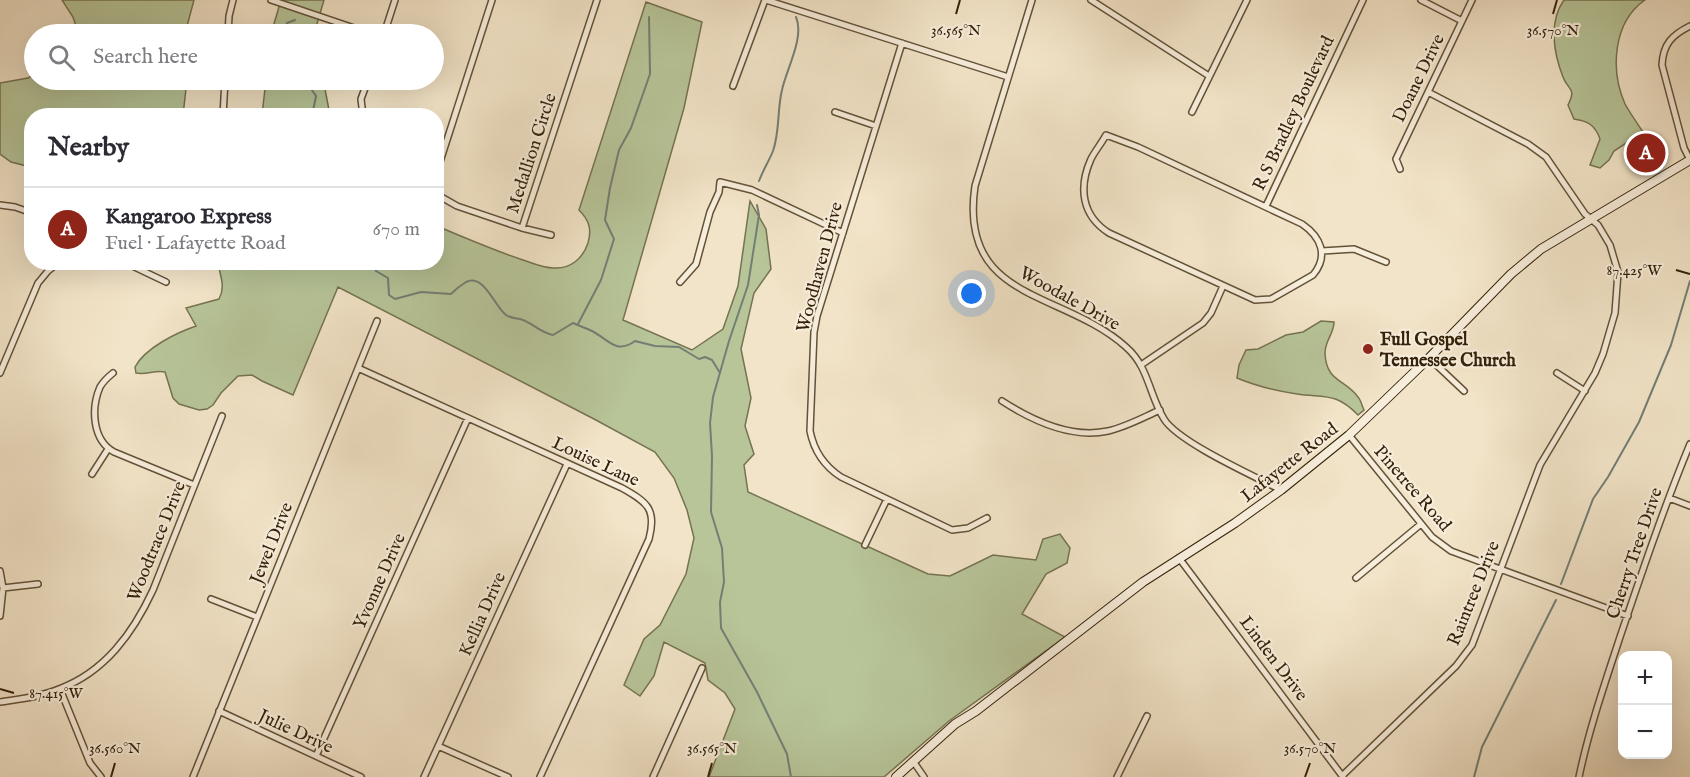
<!DOCTYPE html>
<html lang="en">
<head>
<meta charset="utf-8">
<style>
	:root { --surface:#fff; --page:#f7f7f7; --text:#2b2b33; --muted:#7c7c81; --line:#e1e1e2; --accent:#8f2418 }
	body { margin:0; font-family:"IM FELL English",serif; background:var(--page); color:var(--text) }
	.controls { position:absolute; right:18px; bottom:18px; display:grid; overflow:hidden; border-radius:12px; box-shadow:0 6px 24px #0002 }
	.controls button { width:54px; height:54px; display:grid; place-items:center; padding:0; border:0; border-bottom:2px solid var(--line); background:var(--surface); color:var(--text); font:30px sans-serif }
	.you { position:absolute; left:972px; top:294px; width:21px; height:21px; margin:-15px; border:4px solid #fff; border-radius:50%; background:#1a73e8; box-shadow:0 0 0 9px #1a73e833 }
	.badge { display:grid; place-items:center; width:39px; height:39px; border-radius:50%; background:var(--accent); color:#fff; font-size:20px; font-weight:700 }
	.pin { position:absolute; translate:-50% -50%; border:3px solid #fff; box-shadow:0 2px 6px #0006 }
	.list { margin:0; padding:0; list-style:none }
	h2 { display:flex; justify-content:space-between; align-items:center; height:78px; margin:0; padding:0 24px; font-size:26px }
	h2 small { font-size:20px; font-weight:400; color:var(--muted) }
	.list li { display:grid; grid-template-columns:39px 1fr auto; gap:18px; align-items:center; box-sizing:border-box; height:84px; padding:0 24px; border-top:2px solid var(--line) }
	.list b { display:block; font-size:22px; white-space:nowrap }
	.list p { margin:0; font-size:20px; white-space:nowrap; color:var(--muted) }
	.list em { font-size:20px; font-style:normal; color:var(--muted) }
	.icon { flex:none; width:33px; height:33px; fill:none; stroke:currentColor; stroke-width:2; stroke-linecap:round; stroke-linejoin:round }
	.map { position:relative; flex:none; width:1690px; height:777px; overflow:hidden }
	.search { position:absolute; background:var(--surface); box-shadow:0 6px 24px #0002; left:24px; top:24px; width:420px; height:66px; display:flex; align-items:center; gap:15px; box-sizing:border-box; padding:0 21px; border-radius:33px; color:var(--muted); font-size:22px }
	.panel { position:absolute; background:var(--surface); box-shadow:0 6px 24px #0002; left:24px; top:108px; width:420px; height:162px; border-radius:24px }
	.map>svg:first-child { display:block }
	.green { fill:#b7c599; stroke:#757351; stroke-width:1.5 }
	.lines { fill:none; stroke-linecap:round; stroke-linejoin:round }
	.stream { stroke:#737f75; stroke-width:2 }
	.street-casing { stroke:#635239; stroke-width:8 }
	.secondary-casing { stroke:#332109; stroke-width:10 }
	.street { stroke:#f7eddb; stroke-width:5 }
	.secondary { stroke:#f7eddb; stroke-width:8 }
	.ticks { fill:none; stroke:#332109; stroke-width:2 }
	.poi-dot { fill:#8f2418; stroke:#f7eddb; stroke-width:2 }
	.labels { text-anchor:middle; stroke-width:4.5; stroke-linejoin:round; paint-order:stroke }
	.street-label { font-size:18px; fill:#332109; stroke:#f7eddb }
	.poi-label { font-size:18px; font-weight:bold; fill:#332109; stroke:#f7eddb; text-anchor:start }
	.ticks-label { font-size:15px; text-anchor:middle; fill:#332109; stroke:#f7eddb; stroke-width:4.5; stroke-linejoin:round; paint-order:stroke }
</style>
</head>
<body>
<div class="map">
<svg width="1690" height="777" viewBox="0 0 1690 777">
	<rect width="100%" height="100%" fill="#f2e4c8"/>
	<filter id="stains"><feTurbulence type="fractalNoise" baseFrequency=".00333" numOctaves="4"/><feColorMatrix values="0 0 0 0 .2 0 0 0 0 .09 0 0 0 0 .02 0 0 0 .5 -.17"/></filter>
	<radialGradient id="worn" r=".72"><stop offset=".6" stop-color="#630" stop-opacity="0"/><stop offset="1" stop-color="#630" stop-opacity=".3"/></radialGradient>
	<path class="green" d="M62,0H194L187,26V34H74L77,29L73,17Z
		M281,0H324L314,34H271Z
		M1564,0H1645C1613,22 1610,70 1625,104C1630,113 1637,123 1643,132L1614,151L1609,160L1600,168L1590,165L1600,139C1595,125 1588,121 1574,119L1568,105C1577,87 1568,91 1563,77C1554,54 1548,22 1564,0Z
		M646,2L702,22L684,108L623,320L692,350L723,329L738,286L750,201L766,229L771,269L754,293L741,349L751,398L745,426L754,454L744,465L748,492L928,574L950,576L993,555L1036,560L1043,539L1060,534L1070,548L1067,563L1046,574L1022,614L1065,637L949,721L884,777H709L735,709L725,693L708,680L705,663L664,642L654,676L640,696L624,685L644,639L660,625L686,574L694,538L687,510L674,478L655,452L594,419L338,287L293,395L262,381L252,375L238,376L221,393L213,405L207,409L199,410L179,404L173,398L165,372C154,370 147,375 136,373L135,367C145,348 176,333 196,326L186,308L219,299C226,286 220,276 218,263L436,262L437,226C465,238 493,250 523,260C532,263 543,268 554,268C571,269 583,258 588,243C592,229 589,220 579,210Z
		M34,74V80H187L183,115L32,116L31,167L11,162L0,154V83L28,78Z
		M266,80H326L324,84L330,115H262Z
		M1321,321L1334,322C1334,334 1325,340 1325,353C1326,382 1345,379 1358,397C1361,400 1362,406 1364,410L1358,415C1336,392 1325,398 1297,394C1277,391 1256,386 1237,378L1239,365L1246,350L1258,349L1286,335L1303,332Z"/>
	<g class="lines">
		<path class="stream" d="M284,34L287,23L295,20
			M305,80L316,96L312,116
			M759,181C763,170 769,161 773,151C780,131 777,110 782,90C786,70 805,37 796,17
			M757,205L759,215L748,285L729,341L713,397L710,423L712,456L711,512L722,548L724,582L720,602L721,628L757,692L787,754L791,777
			M372,262L376,271L388,278L389,295L395,299L421,292L451,294C455,290 461,285 466,282C484,273 495,307 506,315C510,318 515,318 520,319C532,322 540,333 553,335L573,323C579,326 586,328 592,331C608,339 616,355 635,341L655,346L679,347L699,359L705,357L712,360L720,373
			M578,324L601,280L614,239L605,220L610,188L619,150L631,128L650,74L649,17
			M1561,584L1593,499L1608,477L1639,422L1671,345L1690,281
			M1474,777L1482,747L1556,600"/>
		<defs>
			<path id="street" d="M271,0L372,34
				M766,0L1008,77
				M1032,0L975,186C958,302 1063,290 1126,347C1149,367 1149,395 1164,419C1178,442 1254,476 1281,490
				M1091,0L1209,76
				M1421,0L1462,21
				M1690,26C1672,35 1663,44 1662,65L1684,148L1690,160
				M228,34L229,16L233,0
				M384,34L395,0
				M902,43L817,316L814,332L810,431C814,451 824,466 841,477L952,530L968,528L987,518
				M733,86L765,0
				M835,112L876,126
				M1192,112L1247,0
				M223,116L225,80
				M363,116L361,99L368,80
				M1106,135L1138,147L1302,224C1321,237 1329,256 1313,275L1271,299L1255,300L1109,233C1082,216 1078,188 1091,159C1095,151 1101,144 1106,135Z
				M1400,169L1396,159L1472,0
				M436,174L492,0
				M436,194L457,206L522,228L597,0
				M0,205L15,207L32,213
				M1266,206L1363,0
				M522,228L551,235
				M1322,251L1354,249L1386,262
				M124,262L166,282
				M680,282L696,264L710,212L719,192L720,182L752,190L843,233
				M1429,358L1464,391
				M1141,365L1203,323L1211,313L1223,286
				M358,368L622,488C647,502 657,509 649,539L540,777
				M0,373L38,283L48,271L59,262
				M113,373C108,377 103,382 100,387C91,408 92,440 114,452L194,485
				M1557,373L1585,391
				M1002,401C1033,421 1071,439 1108,431C1126,427 1144,417 1160,410
				M1349,435L1432,537L1451,551L1628,616
				M92,474L108,449
				M1669,498L1690,506
				M865,545L887,499
				M1179,558L1343,777
				M0,571L3,588L0,616
				M1356,578L1421,524
				M3,588L38,584
				M211,599L257,617
				M60,689L90,763L101,777
				M0,702C19,699 41,697 59,689C105,672 133,633 153,590L222,416
				M219,711L361,777
				M438,746L508,777
				M316,756L468,418
				M913,761L924,777
				M1343,775L1456,666L1472,645L1540,465L1595,373L1603,354L1615,313L1618,272L1610,245L1598,225L1585,214L1546,157L1528,144L1428,92
				M193,777L377,321
				M424,777L567,464
				M653,777L702,668
				M1117,777L1147,716
				M1579,777C1589,729 1605,683 1620,637C1642,572 1664,507 1690,444"/>
			<path id="secondary" d="M896,777L955,724L976,711L1143,582L1235,523L1281,490L1349,435L1429,358L1511,274L1541,249L1690,160"/>
		</defs>
		<use href="#street" class="street-casing"/>
		<use href="#secondary" class="secondary-casing"/>
		<use href="#street" class="street"/>
		<use href="#secondary" class="secondary"/>
	</g>
	<path class="ticks" d="M956,14L960,0M1553,14L1557,0M1676,270L1690,274M0,689L14,693M111,777L115,763M708,777L712,763M1305,777L1310,763"/>
	<circle class="poi-dot" cx="1368" cy="349" r="6"/>
	<g class="labels">
		<g class="street-label">
			<text transform="translate(1418 78) rotate(-64)" y="6">Doane Drive</text>
			<text transform="translate(1293 113) rotate(-65)" y="6">R S Bradley Boulevard</text>
			<text transform="translate(531 153) rotate(-72)" y="6">Medallion Circle</text>
			<text transform="translate(819 267) rotate(-75)" y="6">Woodhaven Drive</text>
			<text transform="translate(1070 298) rotate(29)" y="6">Woodale Drive</text>
			<text transform="translate(596 461) rotate(25)" y="6">Louise Lane</text>
			<text transform="translate(1289 462) rotate(-38)" y="6">Lafayette Road</text>
			<text transform="translate(1413 488) rotate(49)" y="6">Pinetree Road</text>
			<text transform="translate(156 541) rotate(-68)" y="6">Woodtrace Drive</text>
			<text transform="translate(271 543) rotate(-68)" y="6">Jewel Drive</text>
			<text transform="translate(1634 553) rotate(-71)" y="6">Cherry Tree Drive</text>
			<text transform="translate(379 581) rotate(-66)" y="6">Yvonne Drive</text>
			<text transform="translate(1473 593) rotate(-68)" y="6">Raintree Drive</text>
			<text transform="translate(482 614) rotate(-66)" y="6">Kellia Drive</text>
			<text transform="translate(1274 658) rotate(53)" y="6">Linden Drive</text>
			<text transform="translate(296 731) rotate(25)" y="6">Julie Drive</text>
		</g>
		<g class="poi-label">
			<text x="1380" y="345">Full Gospel<tspan x="1380" dy="21">Tennessee Church</tspan></text>
		</g>
	</g>
	<g class="ticks-label">
		<text x="956" y="35">36.565°N</text>
		<text x="1553" y="35">36.570°N</text>
		<text x="1634" y="275">87.425°W</text>
		<text x="56" y="698">87.415°W</text>
		<text x="115" y="753">36.560°N</text>
		<text x="712" y="753">36.565°N</text>
		<text x="1310" y="753">36.570°N</text>
	</g>
	<rect width="100%" height="100%" filter="url(#stains)"/>
	<rect width="100%" height="100%" fill="url(#worn)"/>
</svg>
<div class="controls">
<button>+</button>
<button>−</button>
</div>
<div class="you"></div>
<div class="pin badge" style="left:1646px;top:153px">A</div>
<div class="search"><svg class="icon" aria-label="search" viewBox="0 0 24 24"><circle cx="10" cy="10" r="6"/><path d="M15 15l6 6"/></svg>Search here</div>
<section class="panel">
<h2>Nearby<small></small></h2>
<ul class="list">
<li><span class="badge">A</span><div><b>Kangaroo Express</b><p>Fuel · Lafayette Road</p></div><em>670 m</em></li>
</ul>
</section>
</div>
</body>
</html>
